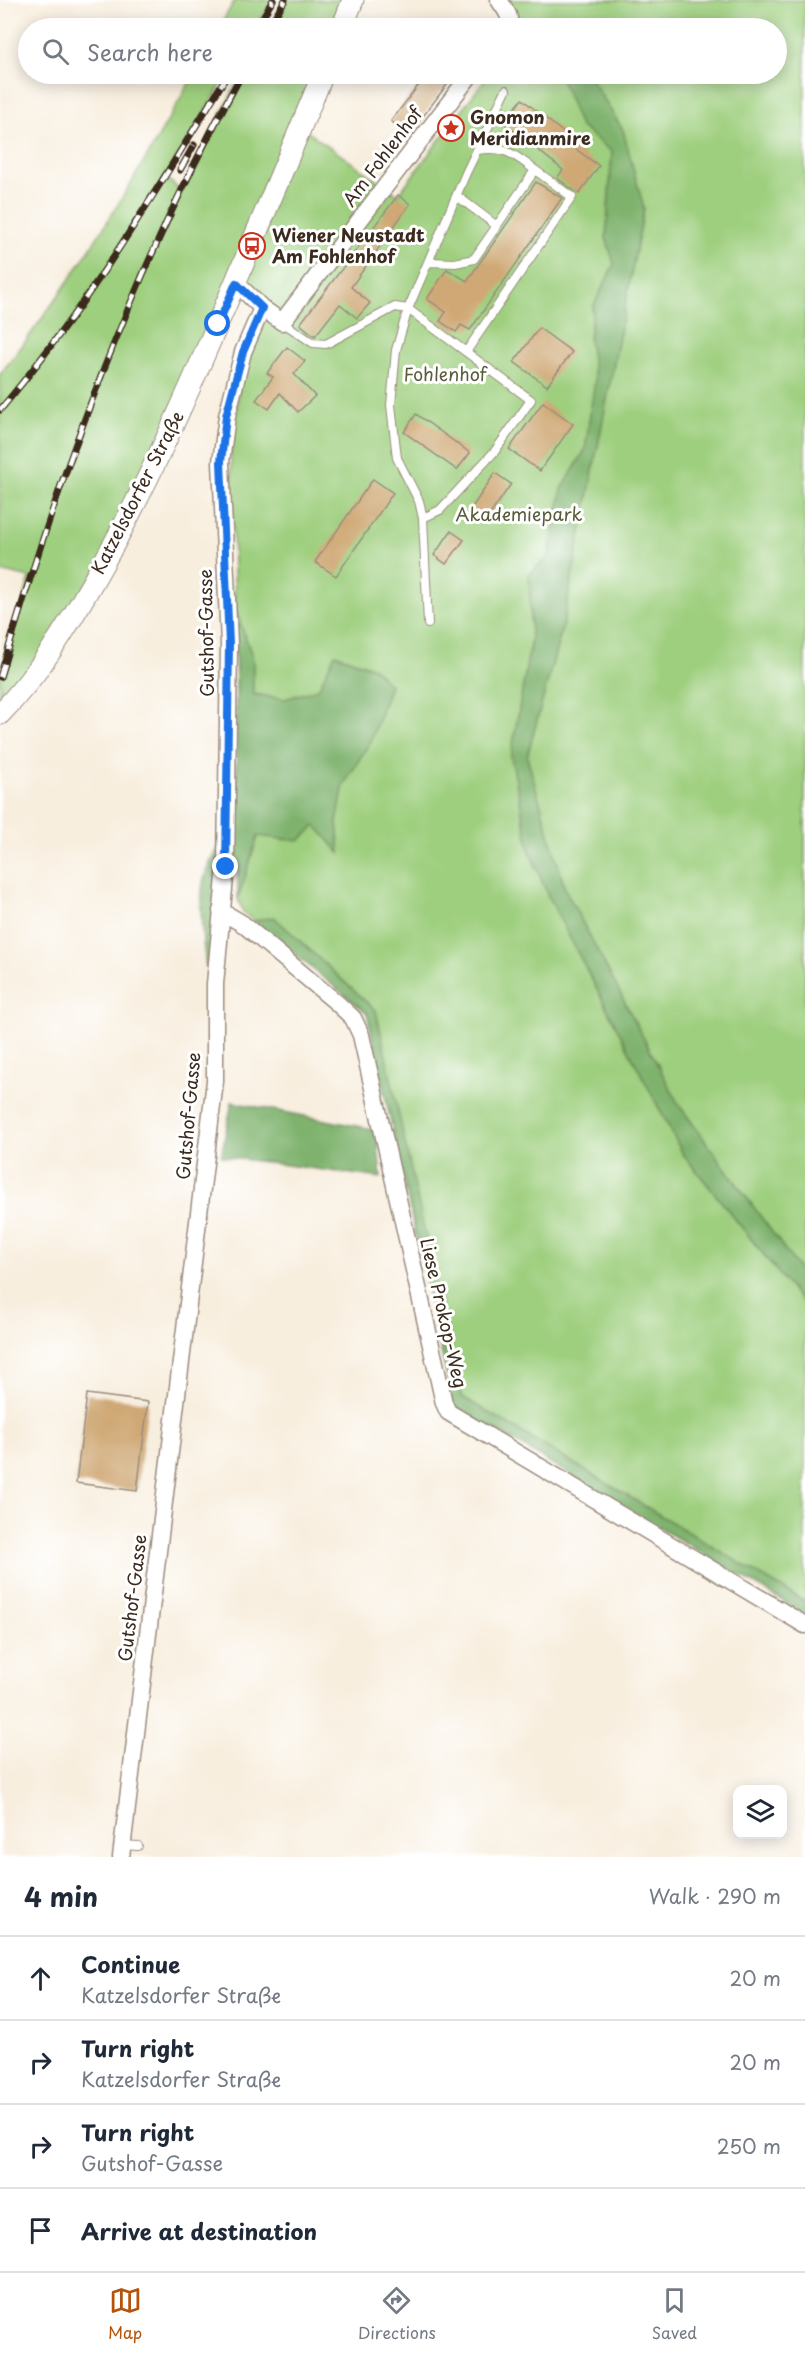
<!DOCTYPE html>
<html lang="en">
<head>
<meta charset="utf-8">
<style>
	:root { --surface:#fff; --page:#f6f6f7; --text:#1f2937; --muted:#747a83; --line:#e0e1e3; --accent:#b45309 }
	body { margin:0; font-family:"Playpen Sans",sans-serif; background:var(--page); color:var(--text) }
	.controls { position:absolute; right:18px; bottom:18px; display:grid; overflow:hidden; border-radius:12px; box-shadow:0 3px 15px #0003 }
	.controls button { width:54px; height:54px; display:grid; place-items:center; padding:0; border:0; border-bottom:2px solid var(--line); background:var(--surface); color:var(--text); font:30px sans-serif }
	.stop { position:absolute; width:18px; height:18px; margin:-14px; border:4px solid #1a73e8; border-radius:50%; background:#fff }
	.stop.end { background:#1a73e8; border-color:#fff; box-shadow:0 2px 6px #0008 }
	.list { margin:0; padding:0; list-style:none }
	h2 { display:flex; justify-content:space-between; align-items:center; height:78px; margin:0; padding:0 24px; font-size:26px }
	h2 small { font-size:20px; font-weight:400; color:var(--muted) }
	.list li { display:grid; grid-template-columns:39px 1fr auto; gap:18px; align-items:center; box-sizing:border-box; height:84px; padding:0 24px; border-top:2px solid var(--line) }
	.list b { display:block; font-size:22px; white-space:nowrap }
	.list p { margin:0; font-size:20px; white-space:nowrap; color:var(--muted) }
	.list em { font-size:20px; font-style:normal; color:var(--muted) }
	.icon { flex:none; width:33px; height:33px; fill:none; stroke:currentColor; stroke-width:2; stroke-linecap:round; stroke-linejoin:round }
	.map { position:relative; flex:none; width:805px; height:1857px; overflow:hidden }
	.search { position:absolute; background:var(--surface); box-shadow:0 3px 15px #0003; left:18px; right:18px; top:18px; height:66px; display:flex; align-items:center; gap:15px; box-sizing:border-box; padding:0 21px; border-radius:33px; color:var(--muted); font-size:22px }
	.sheet { height:414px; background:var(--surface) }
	nav { display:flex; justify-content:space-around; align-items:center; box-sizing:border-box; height:84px; border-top:2px solid var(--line); background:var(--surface); font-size:16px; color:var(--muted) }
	nav a { display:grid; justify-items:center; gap:3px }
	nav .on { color:var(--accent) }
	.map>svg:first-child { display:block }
	.green { fill:#9ecf7e; stroke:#6c7c4e; stroke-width:1.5 }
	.forest { fill:#7eb26d; stroke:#5c6e46; stroke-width:1.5 }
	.building { fill:#cfa875 }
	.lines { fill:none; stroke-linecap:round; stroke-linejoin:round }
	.service-casing { stroke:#9a8c7e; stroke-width:10 }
	.minor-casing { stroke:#9a8c7e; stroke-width:19 }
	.tertiary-casing { stroke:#9a8c7e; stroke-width:23 }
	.service { stroke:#fff; stroke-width:8 }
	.minor { stroke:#fff; stroke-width:16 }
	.tertiary { stroke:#fff; stroke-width:21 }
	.rail-casing { stroke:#3b2a1e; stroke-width:7 }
	.rail { stroke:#fff; stroke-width:4.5; stroke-dasharray:14; stroke-linecap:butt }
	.route { stroke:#1a73e8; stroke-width:8 }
	.labels { text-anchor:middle; stroke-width:6; stroke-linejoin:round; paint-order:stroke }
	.poi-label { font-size:18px; font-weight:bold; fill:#3b2a1e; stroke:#fff; text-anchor:start }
	.street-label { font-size:18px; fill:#3b2a1e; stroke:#fff }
	.park-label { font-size:18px; fill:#595c3b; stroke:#fff }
</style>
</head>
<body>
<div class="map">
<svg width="805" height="1857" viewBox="0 0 805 1857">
	<rect width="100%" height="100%" fill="#fff"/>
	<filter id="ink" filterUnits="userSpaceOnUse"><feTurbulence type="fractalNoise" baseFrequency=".0167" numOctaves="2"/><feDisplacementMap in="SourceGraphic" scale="12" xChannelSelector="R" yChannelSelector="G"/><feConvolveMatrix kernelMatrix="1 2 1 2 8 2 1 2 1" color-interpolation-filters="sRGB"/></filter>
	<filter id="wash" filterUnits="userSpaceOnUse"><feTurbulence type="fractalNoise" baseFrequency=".008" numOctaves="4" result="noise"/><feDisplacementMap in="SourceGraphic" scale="24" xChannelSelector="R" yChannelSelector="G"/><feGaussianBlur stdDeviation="1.35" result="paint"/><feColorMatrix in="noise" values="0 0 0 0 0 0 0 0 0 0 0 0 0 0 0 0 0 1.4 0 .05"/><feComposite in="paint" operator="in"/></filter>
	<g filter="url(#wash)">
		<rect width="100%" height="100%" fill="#f8eede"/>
		<path class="green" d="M235,0H273L255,28H219Z
			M285,0H353L341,28H268Z
			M499,0H805V1614L453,1405L367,1013L243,912L238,899L235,608L231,453L243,352L262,308L237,283L125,528L0,714V677L30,578L0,571V374C21,349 39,323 58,296C108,225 152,150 194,74H228L165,177L181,191L242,74H323L301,127L398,195L489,74H776V28H520Z"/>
		<path class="forest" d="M559,74H588L623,130L644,209L563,625L527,757L565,889L679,1105L805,1277V1304L799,1299L683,1154L548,896L530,852L511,756L531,639L529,574L549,557L562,489L585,450L595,380L589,339L593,307L614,264L606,238L612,152L580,126Z
			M235,608L253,659V694L285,699L318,689L335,654L374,668L390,685L371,741L344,784L337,822L340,853L316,826L299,841L258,836L238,899Z
			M220,847L211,967L206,966C202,930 192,877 220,847Z
			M274,917L376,1011L461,1396L805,1602V1614L453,1405L367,1013L254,921Z
			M232,1102L372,1129L378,1143L381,1178L221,1156Z"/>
		<g id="blocks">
			<path class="building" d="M427,74H455L409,135L391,121Z
				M522,99L570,138L566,142L599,166L579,194L557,178L563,170L504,123Z
				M536,182L562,198L470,330L461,325L456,332L440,321L446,312L427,299L447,269L467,281Z
				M398,195L410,204L351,287L370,303L357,318L340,304L315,336L300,324Z
				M539,328L572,352L547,386L514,362Z
				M287,347L305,361L294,374L315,396L298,412L280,393L269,409L256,400L273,377L267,373Z
				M543,402L573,424L540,471L509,449Z
				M416,414L470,453L457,470L404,432Z
				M495,473L511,484L485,522L469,512Z
				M373,479L393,493L336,576L315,562Z
				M451,531L464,540L446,564L434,555Z
				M87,1394L148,1402L137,1491L76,1483Z"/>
		</g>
	</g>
	<g filter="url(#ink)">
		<use href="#blocks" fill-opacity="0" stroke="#9a8c7e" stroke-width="1.5"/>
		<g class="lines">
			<defs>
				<path id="service" d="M457,196L497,226
					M429,262L455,263L474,259L535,170C513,154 506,146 477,150
					M282,322L313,343L326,344L395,307L408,309L531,400L495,451L440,510L423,518
					M466,352L572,197L535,170
					M428,624L423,518L419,501L397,458L391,405L396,350L408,309L466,173L506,90
					M122,1845L138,1846"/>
				<path id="minor" d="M499,0C505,10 514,18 506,28
					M236,283L262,308L282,322L471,74
					M221,911L243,924L337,1003L353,1018L361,1035L444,1403L448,1412L805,1625
					M121,1857L215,1081V984L226,867L229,644L221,462L227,416L243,352L262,308"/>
				<path id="tertiary" d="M342,28L353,0
					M0,714C37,676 65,631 91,585C133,513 168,438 201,362C243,266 283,170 323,74"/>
			</defs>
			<use href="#service" class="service-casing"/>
			<use href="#minor" class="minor-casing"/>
			<use href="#tertiary" class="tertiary-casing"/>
			<use href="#service" class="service"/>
			<use href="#minor" class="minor"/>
			<use href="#tertiary" class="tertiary"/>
			<defs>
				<path id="rail" d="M256,28L273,0
					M268,28L285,0
					M180,170L194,145
					M0,410C88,306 157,189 228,74
					M0,677C61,469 136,263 242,74"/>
			</defs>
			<use href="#rail" class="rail-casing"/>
			<use href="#rail" class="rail"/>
		</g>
	</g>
	<g class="lines" filter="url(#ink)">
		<path class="route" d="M218,324L236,283L262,308L243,352L226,416L221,462L229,644L226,867"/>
	</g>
	<defs>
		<symbol id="sight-ring" viewBox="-11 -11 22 22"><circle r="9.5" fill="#fff" stroke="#c8321e" stroke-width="1.5"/><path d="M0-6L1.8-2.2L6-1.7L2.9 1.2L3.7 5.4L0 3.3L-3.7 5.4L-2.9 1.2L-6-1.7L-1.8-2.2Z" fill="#c8321e"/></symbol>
		<symbol id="bus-ring" viewBox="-11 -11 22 22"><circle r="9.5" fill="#fff" stroke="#c8321e" stroke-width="1.5"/><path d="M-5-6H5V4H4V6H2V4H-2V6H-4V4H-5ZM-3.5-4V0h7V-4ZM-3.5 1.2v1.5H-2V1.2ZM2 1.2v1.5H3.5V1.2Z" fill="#c8321e"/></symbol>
	</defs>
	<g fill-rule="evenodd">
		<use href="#sight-ring" x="436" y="113" width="30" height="30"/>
		<use href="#bus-ring" x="237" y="231" width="30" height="30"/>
	</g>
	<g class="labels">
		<g class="poi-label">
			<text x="470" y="124">Gnomon<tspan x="470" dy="21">Meridianmire</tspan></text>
			<text x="272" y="242">Wiener Neustadt<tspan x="272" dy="21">Am Fohlenhof</tspan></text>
		</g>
		<g class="street-label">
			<text transform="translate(383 157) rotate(-53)" y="6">Am Fohlenhof</text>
			<text transform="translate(138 493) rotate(-63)" y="6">Katzelsdorfer Straße</text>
			<text transform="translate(207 633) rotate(-91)" y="6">Gutshof-Gasse</text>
			<text transform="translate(189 1116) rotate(-85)" y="6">Gutshof-Gasse</text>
			<text transform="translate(443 1313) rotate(77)" y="6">Liese Prokop-Weg</text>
			<text transform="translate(133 1598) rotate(-83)" y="6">Gutshof-Gasse</text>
		</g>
		<g class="park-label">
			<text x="445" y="381">Fohlenhof</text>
			<text x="519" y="521">Akademiepark</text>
		</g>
	</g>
</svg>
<div class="controls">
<button><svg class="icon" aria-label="layers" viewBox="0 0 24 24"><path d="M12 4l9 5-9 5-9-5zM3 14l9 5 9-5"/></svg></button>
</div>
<div class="stop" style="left:218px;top:324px"></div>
<div class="stop end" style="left:226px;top:867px"></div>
<div class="search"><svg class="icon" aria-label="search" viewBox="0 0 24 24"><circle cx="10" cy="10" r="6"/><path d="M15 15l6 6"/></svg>Search here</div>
</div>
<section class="sheet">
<h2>4 min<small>Walk · 290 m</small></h2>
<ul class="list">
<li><svg class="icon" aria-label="ahead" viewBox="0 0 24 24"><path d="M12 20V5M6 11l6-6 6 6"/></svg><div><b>Continue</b><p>Katzelsdorfer Straße</p></div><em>20 m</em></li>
<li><svg class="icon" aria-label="right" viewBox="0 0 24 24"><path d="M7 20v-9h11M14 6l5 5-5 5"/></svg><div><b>Turn right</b><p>Katzelsdorfer Straße</p></div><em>20 m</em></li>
<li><svg class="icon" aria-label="right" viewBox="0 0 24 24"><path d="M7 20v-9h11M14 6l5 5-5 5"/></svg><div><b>Turn right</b><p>Gutshof-Gasse</p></div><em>250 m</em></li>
<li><svg class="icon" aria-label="arrive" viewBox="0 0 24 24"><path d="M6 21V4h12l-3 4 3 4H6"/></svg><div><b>Arrive at destination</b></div></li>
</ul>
</section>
<nav>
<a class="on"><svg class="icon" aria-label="map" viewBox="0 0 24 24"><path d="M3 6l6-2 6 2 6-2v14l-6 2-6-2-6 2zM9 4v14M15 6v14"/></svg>Map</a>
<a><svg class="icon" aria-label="directions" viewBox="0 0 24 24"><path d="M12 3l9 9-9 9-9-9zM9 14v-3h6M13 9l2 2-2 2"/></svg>Directions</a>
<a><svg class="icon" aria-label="saved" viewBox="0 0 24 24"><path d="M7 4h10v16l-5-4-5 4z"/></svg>Saved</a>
</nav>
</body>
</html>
